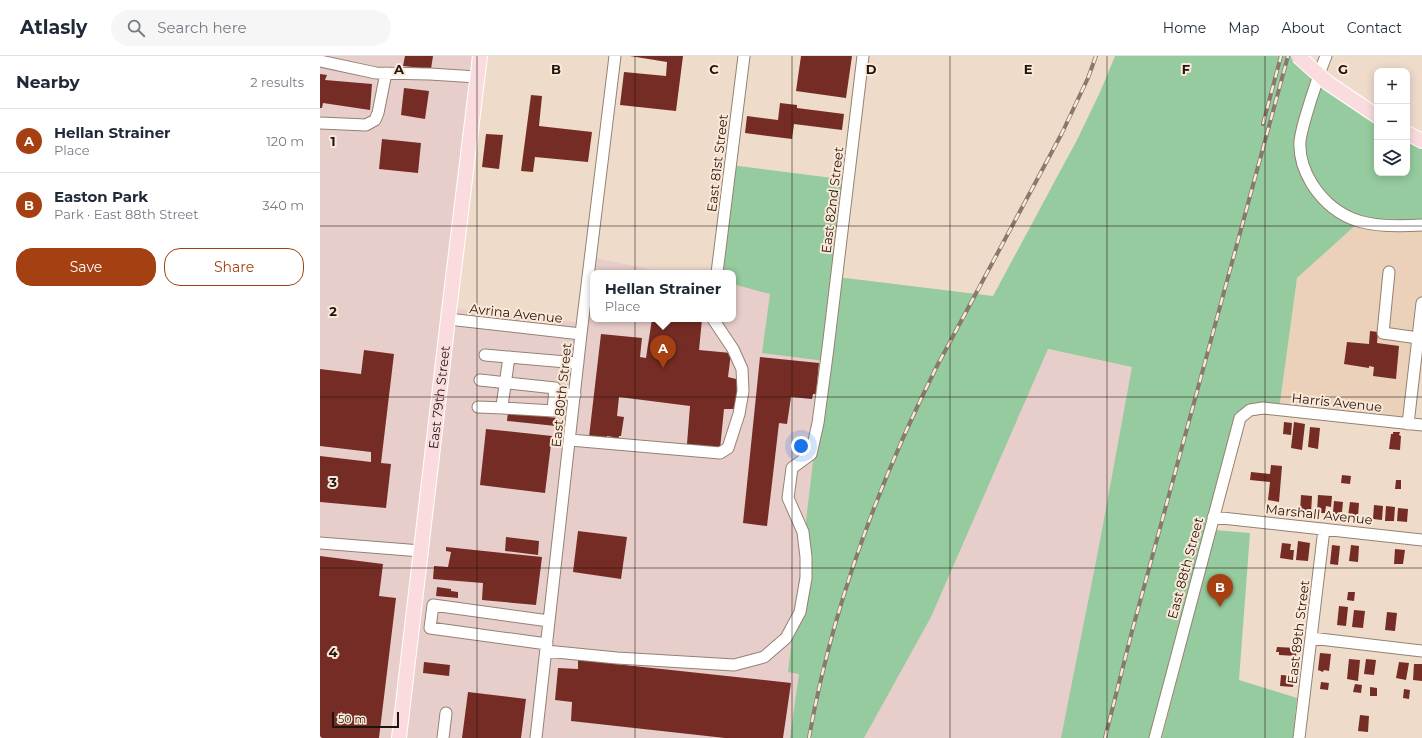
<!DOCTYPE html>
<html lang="en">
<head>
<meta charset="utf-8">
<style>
	:root { --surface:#fff; --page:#f6f6f7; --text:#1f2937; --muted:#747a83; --line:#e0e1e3; --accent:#a54012 }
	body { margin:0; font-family:Montserrat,sans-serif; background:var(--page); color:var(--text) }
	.controls { position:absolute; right:12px; top:12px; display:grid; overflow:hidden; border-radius:8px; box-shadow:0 2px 10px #0003 }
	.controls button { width:36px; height:36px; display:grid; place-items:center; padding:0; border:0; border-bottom:1px solid var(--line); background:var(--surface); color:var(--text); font:20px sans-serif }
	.scale { position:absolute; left:12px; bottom:10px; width:67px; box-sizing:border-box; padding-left:4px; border:2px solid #1d1610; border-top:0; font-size:11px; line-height:14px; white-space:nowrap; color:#1d1610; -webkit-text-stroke:3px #fde8d7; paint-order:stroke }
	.you { position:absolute; left:481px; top:390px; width:14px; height:14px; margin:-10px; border:3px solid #fff; border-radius:50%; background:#1a73e8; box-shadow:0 0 0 6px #1a73e833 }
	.badge { display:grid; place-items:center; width:26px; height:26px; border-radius:50%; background:var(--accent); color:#fff; font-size:13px; font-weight:700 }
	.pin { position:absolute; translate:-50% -33px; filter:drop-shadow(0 1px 2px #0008) }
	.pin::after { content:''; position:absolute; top:21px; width:14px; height:12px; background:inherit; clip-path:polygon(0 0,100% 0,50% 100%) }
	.popup { position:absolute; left:270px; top:214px; width:146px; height:52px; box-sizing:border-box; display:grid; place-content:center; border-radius:8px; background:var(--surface); filter:drop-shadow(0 1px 3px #0005); font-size:13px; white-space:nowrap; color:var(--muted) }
	.popup b { font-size:15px; color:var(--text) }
	.popup::after { content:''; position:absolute; left:50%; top:100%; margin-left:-8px; border:8px solid transparent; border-top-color:var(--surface) }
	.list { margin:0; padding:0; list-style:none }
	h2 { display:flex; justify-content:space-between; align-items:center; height:52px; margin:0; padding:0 16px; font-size:17px }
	h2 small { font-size:13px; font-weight:400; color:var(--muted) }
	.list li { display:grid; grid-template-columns:26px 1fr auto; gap:12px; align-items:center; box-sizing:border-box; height:64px; padding:0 16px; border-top:1px solid var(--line) }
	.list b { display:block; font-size:15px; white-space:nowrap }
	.list p { margin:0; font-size:13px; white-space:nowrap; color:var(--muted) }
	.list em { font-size:13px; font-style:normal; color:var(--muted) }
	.actions { display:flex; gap:8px; padding:12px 16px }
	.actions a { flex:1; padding:9px 0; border:1px solid var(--accent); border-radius:16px; text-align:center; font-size:14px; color:var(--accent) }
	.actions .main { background:var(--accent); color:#fff }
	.icon { flex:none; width:22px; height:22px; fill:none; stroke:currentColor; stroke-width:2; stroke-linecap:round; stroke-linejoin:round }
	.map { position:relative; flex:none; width:1102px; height:682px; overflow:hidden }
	header { display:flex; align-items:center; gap:24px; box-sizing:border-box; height:56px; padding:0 20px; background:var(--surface); border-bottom:1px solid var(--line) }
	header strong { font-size:19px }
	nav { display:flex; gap:22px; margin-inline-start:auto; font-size:14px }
	.search { width:280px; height:36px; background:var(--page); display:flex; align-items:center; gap:10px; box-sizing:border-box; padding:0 14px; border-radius:22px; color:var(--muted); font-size:15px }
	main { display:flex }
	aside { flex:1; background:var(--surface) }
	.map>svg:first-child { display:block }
	.built { fill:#ebd1ba }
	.industrial { fill:#e8cecb }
	.green { fill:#95cb9e }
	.building { fill:#752c24 }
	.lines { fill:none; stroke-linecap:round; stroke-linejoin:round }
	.minor-casing { stroke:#948172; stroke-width:13 }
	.major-casing { stroke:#fff; stroke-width:16 }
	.minor { stroke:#fff; stroke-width:11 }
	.major { stroke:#fadcde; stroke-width:14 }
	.rail-casing { stroke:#86796d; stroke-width:4 }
	.rail { stroke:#fde8d7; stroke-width:2.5; stroke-dasharray:8; stroke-linecap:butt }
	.major-bridge-casing { stroke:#fff; stroke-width:16; stroke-linecap:butt }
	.major-bridge { stroke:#fadcde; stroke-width:14 }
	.grid { fill:none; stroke:#1d1610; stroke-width:1; stroke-opacity:0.55 }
	.labels { text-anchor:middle; stroke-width:4; stroke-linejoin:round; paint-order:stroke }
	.street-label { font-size:13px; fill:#1d1610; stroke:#fde8d7 }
	.grid-label { font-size:13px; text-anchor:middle; font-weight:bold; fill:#1d1610; stroke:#fde8d7; stroke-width:4; stroke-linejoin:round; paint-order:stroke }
</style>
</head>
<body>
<header>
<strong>Atlasly</strong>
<div class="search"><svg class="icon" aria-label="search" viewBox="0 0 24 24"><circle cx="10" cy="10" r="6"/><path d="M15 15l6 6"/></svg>Search here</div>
<nav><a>Home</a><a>Map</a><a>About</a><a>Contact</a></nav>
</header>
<main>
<aside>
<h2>Nearby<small>2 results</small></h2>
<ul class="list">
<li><span class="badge">A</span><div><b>Hellan Strainer</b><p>Place</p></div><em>120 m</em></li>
<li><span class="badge">B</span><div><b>Easton Park</b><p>Park · East 88th Street</p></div><em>340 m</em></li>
</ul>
<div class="actions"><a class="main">Save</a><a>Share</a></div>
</aside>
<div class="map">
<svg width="1102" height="682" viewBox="0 0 1102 682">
	<rect width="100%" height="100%" fill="#efdbca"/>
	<path class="built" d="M1039,166L1102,169V248L1088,368L959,354L977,222Z"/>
	<path class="industrial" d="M0,0H160L129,252L263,267L271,201L338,215L363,217H273V263H413V226L450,237L833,315L751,682H0Z"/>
	<path class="green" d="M795,0H978L1057,60V117H1087V77L1102,85V169L1039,166L977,222L959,354L943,352L920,362L835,682H741L780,485L812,311L728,293L611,561L544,682H470L479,618L468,616L505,305L442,297L450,238L413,228V217H397L411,109L528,124L517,221L673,240L758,82L781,34Z
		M895,474L930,477L919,624L977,642L973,682H842Z"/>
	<path class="building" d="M85,0H113L111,13L83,10Z
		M310,0H363L356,55L300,49L304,16L346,20L347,6Z
		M481,0H532L526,42L476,35Z
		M0,18L7,19L5,24L52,28L50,54L3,47L2,52H0Z
		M84,32L109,35L105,63L81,59Z
		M211,39L222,40L219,70L272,76L268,106L215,101L213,116L201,115Z
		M460,47L477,49V52L524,58L522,74L474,68L472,83L425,77L427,60L458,64Z
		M166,78L183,79L179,113L162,111Z
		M62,83L101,87L98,117L59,113Z
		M332,263H382L379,294L411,297L408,321L420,324L416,353H404L400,393L367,388L370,350L299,341L297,360L304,361L301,380H299L298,385H293V381L287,380V383L269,381L281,278L322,282L320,301L326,302Z
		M1050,275L1058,276L1057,287L1079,290L1076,323L1053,320L1054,311L1049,310V312L1024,308L1027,286L1049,288Z
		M44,294L74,298L61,407L71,408L66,452L0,446V400L51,406V396L0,390V313L41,318Z
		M440,301L499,307L496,338H493L492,343L471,341L467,368L459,367L447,470L423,467Z
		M188,356L237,362L236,370L187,365Z
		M964,366L972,367L971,379L963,378Z
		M974,366L985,368L982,394L971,392Z
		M990,371L1000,372L998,393L988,391Z
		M166,373L232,380L225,437L160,429Z
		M1073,376H1080L1079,379L1081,380L1080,394L1069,393L1071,378H1073Z
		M951,409L962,410L959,446L948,444L950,426L930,424L931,416L950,418Z
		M1022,419L1031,420L1030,428L1021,427Z
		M1076,424H1081V433H1075Z
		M981,439L992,440L991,457L980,456Z
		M998,439L1012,440L1011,451L1006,450L1005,457H997Z
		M1014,445L1023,446L1022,456H1020V458H1014V456H1013Z
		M1030,446L1039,447L1038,461L1028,460Z
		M1054,449L1063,450L1062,464L1053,463Z
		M1066,450L1075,451L1074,465H1065Z
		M1078,452L1088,453L1087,466L1077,465Z
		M258,475L307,481L301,523L253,516Z
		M186,481L219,485L218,499L185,495Z
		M978,485L990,487L988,505L976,504Z
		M962,487L971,488L970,494H974L973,504L960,502Z
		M1012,489L1020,490L1018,509L1010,508Z
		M1031,489L1039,490L1038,506L1029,505Z
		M126,491L222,501L216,549L162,544L163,527L113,523L114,510L128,511L131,496L126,495Z
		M1075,493L1085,494L1083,508H1074Z
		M0,500L63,508L59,540L76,542L59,682H2L0,680Z
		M117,531L131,533V535L138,536V542L116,540Z
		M1028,536H1035L1034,545L1027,544Z
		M1019,550L1028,551L1026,570L1017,569Z
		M1034,554L1045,555L1043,572L1032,571Z
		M1067,556L1077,557L1075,575L1065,574Z
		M957,591L977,592L976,600L959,599V596H956Z
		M1000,597L1011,598L1009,615L1004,614L1003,616L998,614Z
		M1029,603L1040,604L1038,625L1027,623Z
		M1046,603L1056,604L1054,619L1044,618Z
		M258,604L471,627L463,682H405L251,665L252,646L235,644L238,612L258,613Z
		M104,606L130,609L129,620L103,617Z
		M1079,606L1089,607L1086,624L1076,622Z
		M1094,608H1102V625L1093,624Z
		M961,619L974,620L973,631L960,630Z
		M1001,626L1009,627L1008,634L1000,633Z
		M1035,628L1042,629L1041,637L1033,636Z
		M1050,631L1057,632V640H1050Z
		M1084,633L1090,634L1089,643L1083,642Z
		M148,636L206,643L201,682H142Z
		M1040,659L1049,660L1048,676L1038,675Z"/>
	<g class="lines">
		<defs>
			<path id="minor" d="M1006,0C1000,14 996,29 991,43C987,57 982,70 980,85C979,100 984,115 992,128C1019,170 1056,172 1102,169
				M0,5L56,17L110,18L157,21
				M0,67L46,69L55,64L58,57L66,17
				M1069,216L1063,277L1098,282
				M397,217L424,0
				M128,263L261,278
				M165,299L258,307
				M160,324L235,332L233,355L183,352L182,350L189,301
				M235,337L255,339
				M158,351L183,352
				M1088,368L1102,247
				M250,384L400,397L408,392L419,358L423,335L422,313L413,293L393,263
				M893,461L1102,484
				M0,487L101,495
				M991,582L1102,595
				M227,588L110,572L113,549L229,565
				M226,595L297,602L414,609L444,601L466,582L480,556L486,522V501L483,476L468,442L472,412L491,398L498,367L508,292L543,0
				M123,682L126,657
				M216,682L261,278L295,0
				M835,682L920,362L930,354L943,352L1102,369
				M979,682L1004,473"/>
			<g id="major">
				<path d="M1008,27L1057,60"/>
				<path d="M1087,77L1102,85"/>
				<path id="s1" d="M79,682L128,263L160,0"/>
			</g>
		</defs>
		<use href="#minor" class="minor-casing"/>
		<use href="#major" class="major-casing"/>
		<use href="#minor" class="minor"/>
		<use href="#major" class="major"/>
		<defs>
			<path id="rail" d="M943,68L961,0
				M489,682C512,552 558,428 617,310L742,77L768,22L776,0
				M785,682L811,579L968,0"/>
		</defs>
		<use href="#rail" class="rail-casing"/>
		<use href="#rail" class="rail"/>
		<defs>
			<path id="major-bridge" d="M978,0L1008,27"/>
		</defs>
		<use href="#major-bridge" class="major-bridge-casing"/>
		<use href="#major-bridge" class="major-bridge"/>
	</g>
	<path class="grid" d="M157,0V682M315,0V682M472,0V682M630,0V682M787,0V682M945,0V682M0,170H1102M0,341H1102M0,512H1102"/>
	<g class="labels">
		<g class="street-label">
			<text transform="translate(397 107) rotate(-83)" y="5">East 81st Street</text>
			<text transform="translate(512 144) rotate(-83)" y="5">East 82nd Street</text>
			<text transform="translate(196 257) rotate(6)" y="5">Avrina Avenue</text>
			<text transform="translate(241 339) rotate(-84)" y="5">East 80th Street</text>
			<text dy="5" stroke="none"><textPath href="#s1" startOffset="343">East 79th Street</textPath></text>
			<text transform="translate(1017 346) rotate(6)" y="5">Harris Avenue</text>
			<text transform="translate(999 458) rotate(6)" y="5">Marshall Avenue</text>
			<text transform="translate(865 512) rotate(-75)" y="5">East 88th Street</text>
			<text transform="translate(978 576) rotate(-83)" y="5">East 89th Street</text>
		</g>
	</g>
	<g class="grid-label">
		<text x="79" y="18">A</text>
		<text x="236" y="18">B</text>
		<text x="394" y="18">C</text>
		<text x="551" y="18">D</text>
		<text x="708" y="18">E</text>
		<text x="866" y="18">F</text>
		<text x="1023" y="18">G</text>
		<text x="13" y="90">1</text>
		<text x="13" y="260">2</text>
		<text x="13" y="431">3</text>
		<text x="13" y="601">4</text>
	</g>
</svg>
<div class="controls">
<button>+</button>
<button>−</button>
<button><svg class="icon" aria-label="layers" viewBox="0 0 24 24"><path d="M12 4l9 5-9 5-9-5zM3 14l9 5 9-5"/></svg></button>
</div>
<div class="scale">50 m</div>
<div class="you"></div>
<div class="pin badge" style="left:343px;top:312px">A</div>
<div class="popup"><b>Hellan Strainer</b>Place</div>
<div class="pin badge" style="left:900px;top:551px">B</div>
</div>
</main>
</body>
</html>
